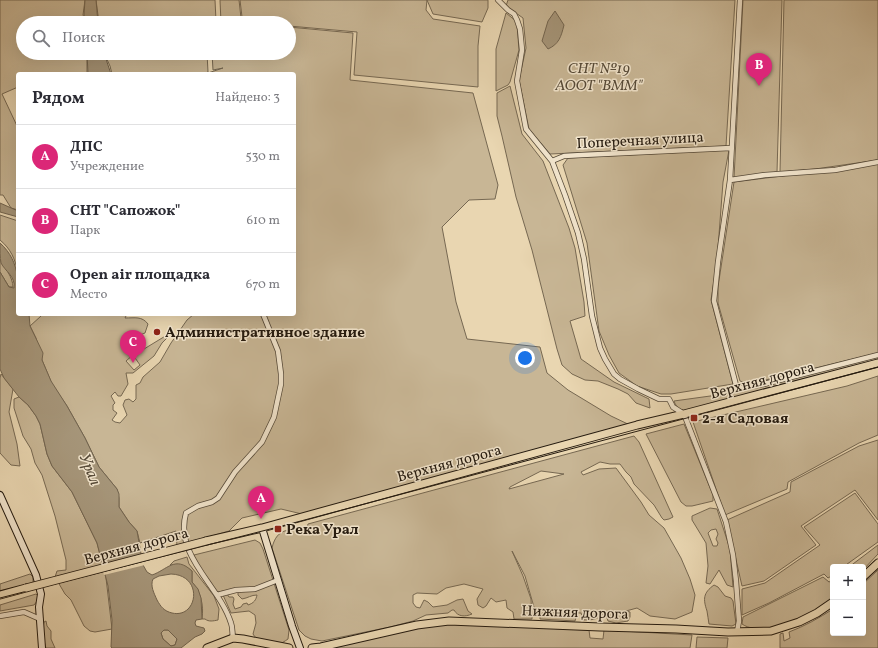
<!DOCTYPE html>
<html lang="ru">
<head>
<meta charset="utf-8">
<style>
	:root { --surface:#fff; --page:#f2f2f3; --text:#2b2b33; --muted:#7c7c81; --line:#e1e1e2; --accent:#db2777 }
	body { margin:0; font-family:Vollkorn,serif; background:var(--page); color:var(--text) }
	.controls { position:absolute; right:12px; bottom:12px; display:grid; overflow:hidden; border-radius:4px; box-shadow:0 4px 16px #0002 }
	.controls button { width:36px; height:36px; display:grid; place-items:center; padding:0; border:0; border-bottom:1px solid var(--line); background:var(--surface); color:var(--text); font:20px sans-serif }
	.you { position:absolute; left:525px; top:358px; width:14px; height:14px; margin:-10px; border:3px solid #fff; border-radius:50%; background:#1a73e8; box-shadow:0 0 0 6px #1a73e833 }
	.badge { display:grid; place-items:center; width:26px; height:26px; border-radius:50%; background:var(--accent); color:#fff; font-size:13px; font-weight:700 }
	.pin { position:absolute; translate:-50% -33px; filter:drop-shadow(0 1px 2px #0008) }
	.pin::after { content:''; position:absolute; top:21px; width:14px; height:12px; background:inherit; clip-path:polygon(0 0,100% 0,50% 100%) }
	.list { margin:0; padding:0; list-style:none }
	h2 { display:flex; justify-content:space-between; align-items:center; height:52px; margin:0; padding:0 16px; font-size:17px }
	h2 small { font-size:13px; font-weight:400; color:var(--muted) }
	.list li { display:grid; grid-template-columns:26px 1fr auto; gap:12px; align-items:center; box-sizing:border-box; height:64px; padding:0 16px; border-top:1px solid var(--line) }
	.list b { display:block; font-size:15px; white-space:nowrap }
	.list p { margin:0; font-size:13px; white-space:nowrap; color:var(--muted) }
	.list em { font-size:13px; font-style:normal; color:var(--muted) }
	.icon { flex:none; width:22px; height:22px; fill:none; stroke:currentColor; stroke-width:2; stroke-linecap:round; stroke-linejoin:round }
	.map { position:relative; flex:none; width:878px; height:648px; overflow:hidden }
	.search { position:absolute; background:var(--surface); box-shadow:0 4px 16px #0002; left:16px; top:16px; width:280px; height:44px; display:flex; align-items:center; gap:10px; box-sizing:border-box; padding:0 14px; border-radius:22px; color:var(--muted); font-size:15px }
	.panel { position:absolute; background:var(--surface); box-shadow:0 4px 16px #0002; left:16px; top:72px; width:280px; height:244px; border-radius:4px }
	.map>svg:first-child { display:block }
	.green { fill:#c8b695; stroke:#766852; fill-rule:evenodd }
	.water { fill:#a6967a; stroke:#72644f; fill-rule:evenodd }
	.pier { fill:#e9d6b1 }
	.lines { fill:none; stroke-linecap:round; stroke-linejoin:round }
	.street-casing { stroke:#554938; stroke-width:6 }
	.secondary-casing { stroke:#241a0f; stroke-width:8 }
	.primary-casing { stroke:#241a0f; stroke-width:9 }
	.street { stroke:#f1e4cc; stroke-width:4.5 }
	.secondary { stroke:#f1e4cc; stroke-width:6 }
	.primary { stroke:#e9d6b1; stroke-width:7 }
	.tram { stroke:#241a0f; stroke-width:1 }
	.primary-bridge-casing { stroke:#241a0f; stroke-width:9; stroke-linecap:butt }
	.primary-bridge { stroke:#e9d6b1; stroke-width:7 }
	.poi-dot { fill:#8f2418; stroke:#f1e4cc; stroke-width:1.5 }
	.labels { text-anchor:middle; stroke-width:3; stroke-linejoin:round; paint-order:stroke }
	.park-label { font-size:15px; font-style:italic; fill:#554937; stroke:#f1e4cc }
	.street-label { font-size:15px; fill:#241a0f; stroke:#f1e4cc }
	.poi-label { font-size:15px; font-weight:bold; fill:#241a0f; stroke:#f1e4cc; text-anchor:start }
	.water-label { font-size:16px; font-style:italic; fill:#584c3a; stroke:#f1e4cc }
</style>
</head>
<body>
<div class="map">
<svg width="878" height="648" viewBox="0 0 878 648">
	<rect width="100%" height="100%" fill="#e9d6b1"/>
	<filter id="stains"><feTurbulence type="fractalNoise" baseFrequency=".005" numOctaves="4"/><feColorMatrix values="0 0 0 0 .2 0 0 0 0 .09 0 0 0 0 .02 0 0 0 .5 -.17"/></filter>
	<radialGradient id="worn" r=".72"><stop offset=".6" stop-color="#630" stop-opacity="0"/><stop offset="1" stop-color="#630" stop-opacity=".3"/></radialGradient>
	<path class="green" d="M0,0H85L83,15L87,23H23V53H87V74H18V87L2,94L18,128V210L11,208L3,195H0Z
		M96,0H215L216,21L215,23H99Z
		M220,0H239L241,18L250,23H221Z
		M240,0H427L426,10L433,19L480,26L478,46V87L354,75L357,32L289,26V23H251L242,17Z
		M427,0H488V8L482,22L433,14Z
		M508,0H735L726,146L550,154L529,129L519,80L526,48L523,18L506,6Z
		M743,0H782L777,172L734,178Z
		M784,0H878V160L815,169L780,172Z
		M506,13L516,21L517,25L519,50L510,82L508,85L496,91V49Z
		M289,27L353,33L350,80L473,93L498,185L495,199L469,200L442,227L456,302L467,339L540,347L547,373L568,390L611,416L632,426L302,514L281,509L242,518L229,531L177,546L176,531L140,543L137,531L129,522L119,507V498L117,489L99,467L85,438L67,406L52,384L42,360L36,338L30,326L41,316L40,314H127L125,318C135,318 142,316 148,324L145,333L140,335L137,339L140,348L144,349L167,335V338L162,343L154,356L133,373H126L128,384L121,396H118L115,392L111,396L115,403L113,405V410L117,413L112,420L115,422L120,423L127,415L123,405L125,400L129,399L133,402L136,399V385L140,383L143,377L160,362L171,343L187,320L194,314H294V74H112L110,66L104,53H207L208,72L206,73H208L223,68L213,70L212,53H289ZM133,355L140,365L134,370L126,361Z
		M510,86L522,134L543,161L569,228L575,248L584,302L585,316L570,321L581,359L614,382L649,399L650,408L636,403L628,394L618,389L598,381L585,380L572,374L562,365L557,349L532,250L516,197L502,136L497,116V93Z
		M729,150L723,182L717,261L711,300L733,384L671,394H661L637,386L619,373L609,355L599,331L587,243L563,165L568,158Z
		M878,164V353L749,384L740,381L718,303V287L734,182Z
		M0,215L18,221V273C15,259 11,249 0,240Z
		M0,260C5,267 13,278 13,287H9L0,272Z
		M878,357V361L686,411C680,410 676,407 674,401L732,393Z
		M1,374L13,389L9,412L17,444L20,466L11,465L0,453V378Z
		M878,376V435L859,443L788,482L787,489L725,515L693,422L847,386Z
		M19,397L28,405L36,416L40,424L47,454L52,466L72,492L97,543L106,578L112,629L95,632L90,631L84,626L71,600L65,594L55,577L57,571L66,570V560L55,516L42,475L35,463L31,449L23,436L14,408V399Z
		M684,424L713,495V501L692,506H686L681,502L646,434Z
		M634,436L639,442L673,517L669,519L664,520L662,518L654,505L634,484L631,477L626,472L620,464H610L600,462L581,472L583,475L599,469L616,468L641,502L649,515L664,528L681,558L690,579L695,595L692,612L675,619L650,616L637,608L626,611L630,612V617L628,621L616,623L608,621L606,615L602,614C598,620 590,620 583,620L581,613H577L575,621L540,619V615L560,611L536,614L525,576L512,551L523,576L531,599L532,619H514L513,612L507,608L506,600L496,602L491,598L486,606L483,608L478,605L477,599L483,589L464,584L446,588L437,594L417,593L413,595V603L416,607L420,608L424,600L428,602L433,607L447,605L457,600L463,599L468,611L472,614C465,617 458,617 454,610H452L448,613L426,615L413,621L390,627L322,641L311,639L305,636L299,630L272,548C277,526 291,531 307,527L308,524ZM541,471L564,474L509,489L510,487Z
		M878,440V520L855,490L801,526L816,545L764,581L742,586L727,520L790,492L791,482L859,446Z
		M855,493L878,524V542L843,567H833V575L828,578L824,574L769,603L742,615V589L765,583L820,545L804,527Z
		M710,508L717,509L730,549L733,587L727,585L719,570L710,584L706,583L708,566L706,543L692,520V516ZM716,529L718,534L716,539L718,543L717,546H713L708,533L711,530Z
		M255,540L260,543L263,549L289,630L288,639C285,641 281,644 278,644C271,646 256,641 253,634L256,623L255,615L249,611L231,613L223,595L227,594L229,597H233L234,599L233,604L235,609L241,607L243,604L247,603L248,605C254,603 256,600 257,595C251,595 248,598 242,599L238,595V589L217,592L195,561L194,555Z
		M878,545V554L863,570V567H849Z
		M187,557L189,564L214,596L219,609L218,620C213,621 209,622 205,619H202C204,605 201,593 192,582V571C187,567 177,564 170,565L174,561Z
		M878,570V648H780V634L783,633L784,641L790,638L789,632C805,626 819,618 833,609V633H863V584Z
		M30,574L33,577V583L0,591V584Z
		M823,577L829,582L833,580V599C822,606 811,615 799,620C784,626 756,634 742,624L743,617Z
		M714,585L718,587L725,596L731,598L733,601L736,624L732,626L709,624C708,620 708,615 707,611C703,599 703,593 714,585Z
		M36,594L38,596V600L34,605L0,611V605Z
		M46,621L47,626L51,631V639L55,648H46C43,639 42,631 44,622Z
		M449,624L589,630L590,638L603,639L604,630L692,635L690,648H335L338,646L417,628Z
		M164,630H168L177,639L175,645L171,646L163,639L161,633Z
		M697,637L728,638L727,648H696Z"/>
	<path class="water" d="M85,0H96L98,23H87L84,15Z
		M555,11L564,25C561,37 559,44 548,49L542,41L548,21Z
		M87,53H104L111,74H88Z
		M0,203L18,211V217L0,212Z
		M0,243C22,263 18,287 18,314H29L30,326L43,353L42,360L51,381L67,406L85,438L99,467L117,489L119,494V507L129,522L137,531L143,565L147,572L152,575C167,570 175,555 192,571V582L198,589L201,598L202,619L196,620L195,623L196,626L204,628L205,631L202,634L195,637L181,648H112L111,647L112,620L108,586L97,543L72,492L52,466L47,454L40,424L36,416L28,405L19,397L4,378L0,369V272L9,287L14,288C16,277 5,271 1,263C0,258 0,249 0,243ZM171,574C204,575 198,619 172,613C164,611 161,607 157,600C154,593 150,586 153,579L159,576ZM164,630H168L177,639L175,645L171,646L163,639L161,633Z"/>
	<path class="pier" d="M143,558L145,565L104,575L101,566Z"/>
	<g class="lines">
		<defs>
			<path id="street" d="M498,0L508,10L514,14L517,20L520,29L522,50L517,81L526,129L552,161L565,195L578,233L584,259L592,316L600,348L605,359L614,374L620,379L638,389L659,399H669L673,407L684,414L726,522L733,555L736,581L739,621L737,632
				M740,0L730,180L718,262L714,301L737,389L764,384L878,355
				M552,161L564,156L582,155L731,148
				M730,180L765,175L835,170L878,162
				M217,595L236,590L255,589L278,580
				M0,616L24,612L40,619
				M233,638C232,633 233,628 231,623C219,585 174,556 186,513L198,506L212,502L218,498L235,472L262,442L274,417L281,384V374L278,351L263,314"/>
			<path id="secondary" d="M0,495L36,575L41,594L39,607L42,648
				M262,528L292,626L300,648"/>
			<path id="primary" d="M206,541L262,528L637,425L684,414L878,363
				M863,577L878,563
				M0,595L26,588
				M207,648L233,638L243,639L289,648
				M312,648L321,647L417,625L449,621L600,627L676,629L728,632L771,631L799,622L817,613L833,602"/>
		</defs>
		<use href="#street" class="street-casing"/>
		<use href="#secondary" class="secondary-casing"/>
		<use href="#primary" class="primary-casing"/>
		<use href="#street" class="street"/>
		<use href="#secondary" class="secondary"/>
		<use href="#primary" class="primary"/>
		<path class="tram" d="M0,598L282,526L878,367"/>
		<defs>
			<path id="primary-bridge" d="M26,588L206,541"/>
		</defs>
		<use href="#primary-bridge" class="primary-bridge-casing"/>
		<use href="#primary-bridge" class="primary-bridge"/>
	</g>
	<g class="poi-dot">
		<circle cx="157" cy="332" r="4"/>
		<rect x="690" y="414" width="8" height="8" rx="2"/>
		<rect x="274" y="525" width="8" height="8" rx="2"/>
	</g>
	<g class="labels">
		<g class="park-label">
			<text x="599" y="73">СНТ №19<tspan x="599" dy="17">АООТ "ВММ"</tspan></text>
		</g>
		<g class="street-label">
			<text transform="translate(640 140) rotate(-3)" y="5">Поперечная улица</text>
			<text transform="translate(762 380) rotate(-15)" y="5">Верхняя дорога</text>
			<text transform="translate(449 463) rotate(-15)" y="5">Верхняя дорога</text>
			<text transform="translate(136 546) rotate(-15)" y="5">Верхняя дорога</text>
			<text transform="translate(575 612) rotate(2)" y="5">Нижняя дорога</text>
		</g>
		<g class="poi-label">
			<text x="165" y="337">Административное здание</text>
			<text x="702" y="423">2-я Садовая</text>
			<text x="286" y="534">Река Урал</text>
		</g>
		<g class="water-label">
			<text transform="translate(91 469) rotate(68)" y="6">Урал</text>
		</g>
	</g>
	<rect width="100%" height="100%" filter="url(#stains)"/>
	<rect width="100%" height="100%" fill="url(#worn)"/>
</svg>
<div class="controls">
<button>+</button>
<button>−</button>
</div>
<div class="you"></div>
<div class="pin badge" style="left:261px;top:519px">A</div>
<div class="pin badge" style="left:759px;top:86px">B</div>
<div class="pin badge" style="left:133px;top:363px">C</div>
<div class="search"><svg class="icon" aria-label="search" viewBox="0 0 24 24"><circle cx="10" cy="10" r="6"/><path d="M15 15l6 6"/></svg>Поиск</div>
<section class="panel">
<h2>Рядом<small>Найдено: 3</small></h2>
<ul class="list">
<li><span class="badge">A</span><div><b>ДПС</b><p>Учреждение</p></div><em>530 m</em></li>
<li><span class="badge">B</span><div><b>СНТ &quot;Сапожок&quot;</b><p>Парк</p></div><em>610 m</em></li>
<li><span class="badge">C</span><div><b>Open air площадка</b><p>Место</p></div><em>670 m</em></li>
</ul>
</section>
</div>
</body>
</html>
